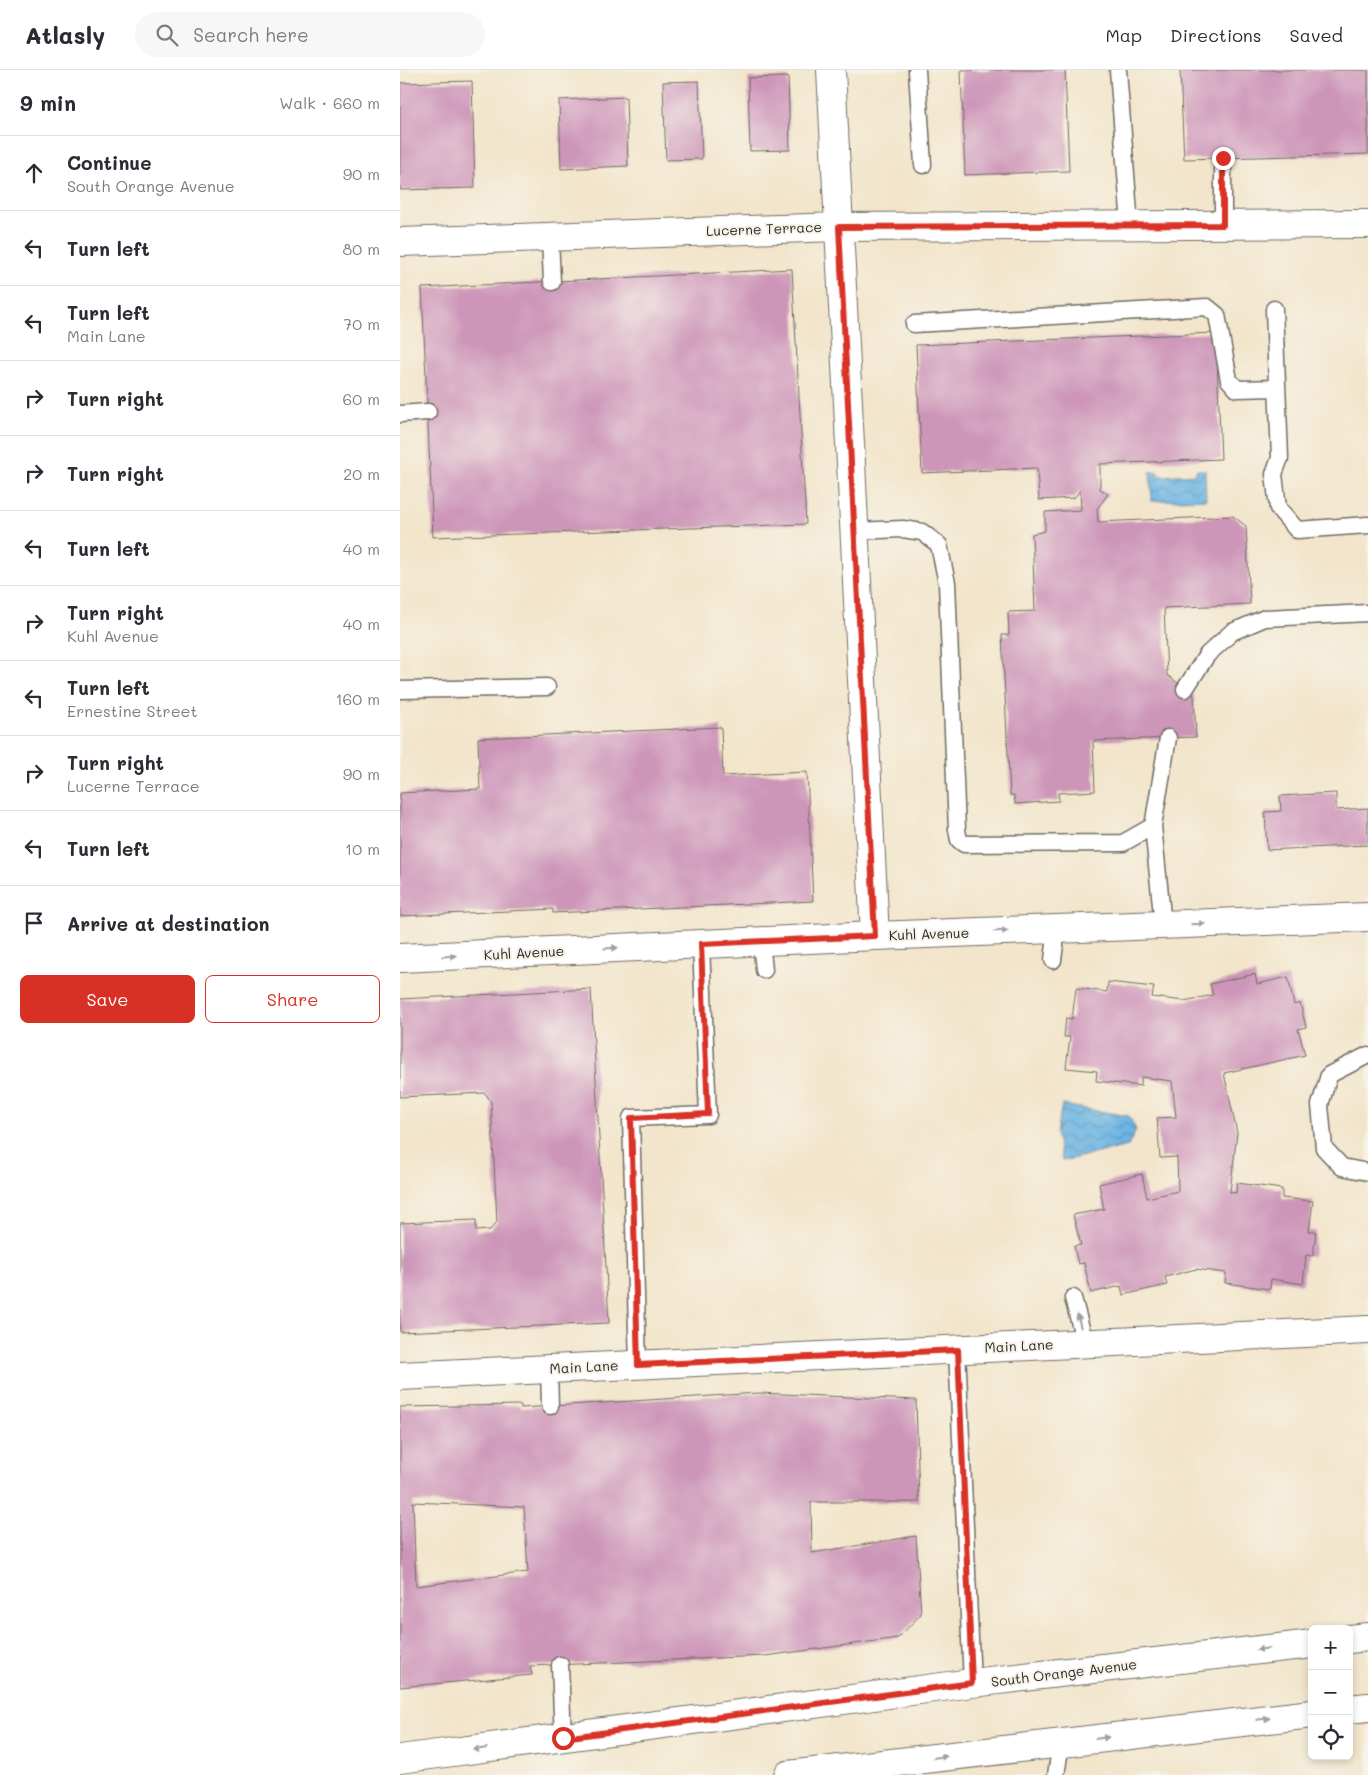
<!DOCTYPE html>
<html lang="en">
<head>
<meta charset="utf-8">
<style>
	:root { --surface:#fff; --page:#f7f7f7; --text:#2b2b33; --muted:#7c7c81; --line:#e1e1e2; --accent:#d93025 }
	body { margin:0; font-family:Mali,sans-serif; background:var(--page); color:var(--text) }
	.controls { position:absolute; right:15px; bottom:15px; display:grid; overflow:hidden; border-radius:8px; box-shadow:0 2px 8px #0003 }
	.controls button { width:45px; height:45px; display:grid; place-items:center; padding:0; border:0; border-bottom:1px solid var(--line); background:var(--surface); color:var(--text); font:25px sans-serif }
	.stop { position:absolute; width:15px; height:15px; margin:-11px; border:4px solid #d93025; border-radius:50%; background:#fff }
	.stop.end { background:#d93025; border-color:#fff; box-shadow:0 1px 5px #0008 }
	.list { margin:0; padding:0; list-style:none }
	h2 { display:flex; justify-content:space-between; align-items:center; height:65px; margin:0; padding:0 20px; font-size:21px }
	h2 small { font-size:16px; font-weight:400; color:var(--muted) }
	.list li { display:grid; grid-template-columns:32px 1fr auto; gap:15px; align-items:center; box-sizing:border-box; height:75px; padding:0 20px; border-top:1px solid var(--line) }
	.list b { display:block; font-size:19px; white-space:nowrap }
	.list p { margin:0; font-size:16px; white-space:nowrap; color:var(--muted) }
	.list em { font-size:16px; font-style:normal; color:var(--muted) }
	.actions { display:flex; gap:10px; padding:15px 20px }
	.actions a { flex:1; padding:11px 0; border:1px solid var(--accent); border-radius:8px; text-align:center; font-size:18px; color:var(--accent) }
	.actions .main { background:var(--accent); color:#fff }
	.icon { flex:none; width:28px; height:28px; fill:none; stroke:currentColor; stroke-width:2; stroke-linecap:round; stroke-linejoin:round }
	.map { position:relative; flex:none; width:968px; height:1705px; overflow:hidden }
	header { display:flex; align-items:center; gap:30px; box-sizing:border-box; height:70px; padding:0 25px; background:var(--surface); border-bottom:1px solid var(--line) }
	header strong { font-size:24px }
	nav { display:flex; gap:28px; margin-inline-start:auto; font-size:18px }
	.search { width:350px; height:45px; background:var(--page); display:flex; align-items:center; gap:12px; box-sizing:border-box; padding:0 18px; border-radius:28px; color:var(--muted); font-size:19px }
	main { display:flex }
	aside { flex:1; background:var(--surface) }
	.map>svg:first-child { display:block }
	.water { fill:url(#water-waves); stroke:#4c7087 }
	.building { fill:#cd96b9; fill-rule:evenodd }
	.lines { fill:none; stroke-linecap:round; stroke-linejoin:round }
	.lane-casing { stroke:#716c63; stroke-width:19 }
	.street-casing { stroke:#716c63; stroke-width:30 }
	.primary-casing { stroke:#716c63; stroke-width:30 }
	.lane { stroke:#fff; stroke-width:16 }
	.street { stroke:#fff; stroke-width:28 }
	.primary { stroke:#fff; stroke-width:28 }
	.oneway { fill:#a0a0a0 }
	.route { stroke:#d93025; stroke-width:6 }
	.labels { text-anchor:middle; stroke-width:4; stroke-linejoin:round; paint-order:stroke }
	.street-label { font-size:14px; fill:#2b2b2b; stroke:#f7f3e8 }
</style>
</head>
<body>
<header>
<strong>Atlasly</strong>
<div class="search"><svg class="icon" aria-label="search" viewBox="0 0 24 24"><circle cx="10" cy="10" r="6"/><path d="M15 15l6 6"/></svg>Search here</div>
<nav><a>Map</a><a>Directions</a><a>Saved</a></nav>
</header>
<main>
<aside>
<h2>9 min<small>Walk · 660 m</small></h2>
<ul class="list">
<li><svg class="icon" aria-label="ahead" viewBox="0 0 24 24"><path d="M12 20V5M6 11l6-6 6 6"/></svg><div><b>Continue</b><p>South Orange Avenue</p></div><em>90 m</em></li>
<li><svg class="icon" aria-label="left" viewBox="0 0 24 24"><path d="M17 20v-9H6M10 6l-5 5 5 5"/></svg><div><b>Turn left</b></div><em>80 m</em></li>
<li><svg class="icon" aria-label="left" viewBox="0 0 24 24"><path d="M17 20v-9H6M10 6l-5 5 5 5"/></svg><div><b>Turn left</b><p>Main Lane</p></div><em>70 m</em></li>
<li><svg class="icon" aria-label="right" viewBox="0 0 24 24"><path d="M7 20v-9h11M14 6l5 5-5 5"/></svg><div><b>Turn right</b></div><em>60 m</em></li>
<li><svg class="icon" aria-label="right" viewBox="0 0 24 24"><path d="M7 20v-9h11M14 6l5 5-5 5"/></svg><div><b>Turn right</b></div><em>20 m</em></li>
<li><svg class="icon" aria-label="left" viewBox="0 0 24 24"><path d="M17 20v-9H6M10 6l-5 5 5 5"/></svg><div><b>Turn left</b></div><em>40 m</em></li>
<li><svg class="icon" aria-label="right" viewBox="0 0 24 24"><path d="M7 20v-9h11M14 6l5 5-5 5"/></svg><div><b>Turn right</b><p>Kuhl Avenue</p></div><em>40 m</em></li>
<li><svg class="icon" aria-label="left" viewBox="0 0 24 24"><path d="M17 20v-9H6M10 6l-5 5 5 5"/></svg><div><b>Turn left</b><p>Ernestine Street</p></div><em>160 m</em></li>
<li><svg class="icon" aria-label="right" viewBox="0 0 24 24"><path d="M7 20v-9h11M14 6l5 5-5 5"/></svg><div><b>Turn right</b><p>Lucerne Terrace</p></div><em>90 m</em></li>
<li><svg class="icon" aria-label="left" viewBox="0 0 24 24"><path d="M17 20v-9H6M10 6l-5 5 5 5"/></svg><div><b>Turn left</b></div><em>10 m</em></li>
<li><svg class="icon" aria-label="arrive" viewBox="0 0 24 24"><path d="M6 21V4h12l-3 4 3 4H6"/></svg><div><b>Arrive at destination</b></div></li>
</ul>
<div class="actions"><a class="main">Save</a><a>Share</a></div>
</aside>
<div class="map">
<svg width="968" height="1705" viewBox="0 0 968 1705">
	<defs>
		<pattern id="water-waves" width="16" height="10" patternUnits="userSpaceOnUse" patternTransform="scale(1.25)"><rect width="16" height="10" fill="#6cb4e3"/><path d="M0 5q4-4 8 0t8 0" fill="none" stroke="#5993b8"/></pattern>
	</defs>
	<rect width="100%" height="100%" fill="#f7f3e8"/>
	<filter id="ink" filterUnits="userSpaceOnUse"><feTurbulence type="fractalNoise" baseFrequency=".02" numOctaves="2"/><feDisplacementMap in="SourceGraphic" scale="10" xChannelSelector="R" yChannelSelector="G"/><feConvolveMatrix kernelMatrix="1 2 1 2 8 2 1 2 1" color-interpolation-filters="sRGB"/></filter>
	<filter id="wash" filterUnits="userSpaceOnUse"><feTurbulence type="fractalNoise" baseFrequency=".0096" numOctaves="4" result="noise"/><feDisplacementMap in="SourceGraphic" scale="20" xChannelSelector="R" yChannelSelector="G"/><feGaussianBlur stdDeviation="1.12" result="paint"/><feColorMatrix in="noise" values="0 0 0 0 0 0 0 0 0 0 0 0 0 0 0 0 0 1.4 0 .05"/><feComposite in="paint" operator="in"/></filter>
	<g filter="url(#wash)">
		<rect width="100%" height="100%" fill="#f2e5cb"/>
		<path class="water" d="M796,400H805L806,429L752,431L750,402H758L759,406L796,404Z
			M662,1035L729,1046L736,1060L728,1076L662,1091L656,1063Z"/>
		<g id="blocks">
			<path class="building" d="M561,0H665L669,101L565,105Z
				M780,0H968V84L784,89Z
				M388,7L390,80L350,81L348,8Z
				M72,11L75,118L0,120V13Z
				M299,11L302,89L266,90L263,12Z
				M226,27L228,96L161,99L159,30Z
				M392,199L406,454L33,467L22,218Z
				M816,263L821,389L700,394V419L708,424L697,439L698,452L833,446L846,456L850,534L764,538L767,605L794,625L796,667L693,671L695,721L658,723L659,731L615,734L614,725H610L602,565H609L608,542L635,541L632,464L645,461V442L681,440L680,420L674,428L639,430L637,398L522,403L516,275Z
				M321,657L323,706L407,702L413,831L153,843V839L0,846V723L80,719L78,668Z
				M936,723V740L968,738V775L867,780L865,742L881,741L880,726Z
				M855,904L857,914L888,907L894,935L900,933L906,957L898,959L905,985L824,1003L837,1063L830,1122L836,1123L837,1113L882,1119V1128L913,1131L909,1161H916L913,1186L906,1185L903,1214L871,1209L870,1219L825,1213L826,1203L796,1199L765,1207L767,1215L723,1225L721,1216L691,1223L684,1193L678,1194L674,1176L681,1175L673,1145L704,1139L699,1114L742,1104L747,1128L778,1121L777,1087L760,1088L757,1048L776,1047L772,1011L741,1007V1016L696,1011L697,1001L666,998L670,967H664L666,948L672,949L676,918L707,922L708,912L754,917L752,927L784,931L813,925L810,914Z
				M191,919L209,1253L0,1262V1153L76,1150V1161L90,1160L97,1152L91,1032L85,1023L0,1027V929Z
				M359,1323L516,1330L519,1432H411L412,1483L516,1466L521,1544L498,1568L365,1586L130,1596L132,1605L0,1617V1337L121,1335V1338ZM13,1432L124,1437L128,1502L16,1516Z"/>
		</g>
	</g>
	<g filter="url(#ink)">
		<use href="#blocks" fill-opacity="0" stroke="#716c63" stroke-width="1"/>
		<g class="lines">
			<defs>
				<path id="lane" d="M517,0L523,95
					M718,0L730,156
					M823,88V155
					M150,167L152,212
					M874,239L880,388L874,404L878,438L897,460L968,455
					M514,254L807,237L817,245L829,310L837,319L877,318
					M0,344L28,342
					M455,461L503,459L522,462L539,475L547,513L557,760L559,770L564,774L723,773L753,756
					M785,619L807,585L832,562L865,548L968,543
					M0,620L147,617
					M763,855L753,756L768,668
					M361,872L364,900
					M653,890L657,859
					M968,985L929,1005L920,1035L924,1078L942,1097L968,1102
					M673,1228L685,1273
					M557,1279L572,1613
					M238,1295L231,1048L308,1045L301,874
					M149,1299L150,1336
					M160,1595L163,1668
					M656,1705L661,1673"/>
				<path id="street" d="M431,0L475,866
					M0,172L439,157L968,154
					M0,888L475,866L968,847
					M0,1306L968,1260"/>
				<path id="primary" d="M949,1569L968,1567
					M949,1639L968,1637
					M0,1689L572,1613L912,1574
					M388,1705L912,1644"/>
			</defs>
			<use href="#lane" class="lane-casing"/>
			<use href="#street" class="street-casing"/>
			<use href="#primary" class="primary-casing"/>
			<use href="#lane" class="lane"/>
			<use href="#street" class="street"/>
			<use href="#primary" class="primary"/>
		</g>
		<defs><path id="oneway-solid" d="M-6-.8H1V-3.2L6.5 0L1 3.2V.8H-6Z" transform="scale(1.25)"/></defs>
		<g class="oneway">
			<use href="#oneway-solid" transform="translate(798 854) rotate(-2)"/>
			<use href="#oneway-solid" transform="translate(601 861) rotate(-2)"/>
			<use href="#oneway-solid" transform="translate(211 878) rotate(-3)"/>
			<use href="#oneway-solid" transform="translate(49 886) rotate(-3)"/>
			<use href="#oneway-solid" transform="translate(679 1251) rotate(-105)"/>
			<use href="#oneway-solid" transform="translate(863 1579) rotate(173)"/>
			<use href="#oneway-solid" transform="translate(863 1649) rotate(-7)"/>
			<use href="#oneway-solid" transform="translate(702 1668) rotate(-7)"/>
			<use href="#oneway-solid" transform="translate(80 1679) rotate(172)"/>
			<use href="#oneway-solid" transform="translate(540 1687) rotate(-7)"/>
		</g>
	</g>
	<g class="lines" filter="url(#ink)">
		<path class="route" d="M163,1668L572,1613L558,1280L238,1295L231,1048L308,1044L301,874L475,866L439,157L823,155V88"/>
	</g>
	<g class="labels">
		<g class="street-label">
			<text transform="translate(364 159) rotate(-2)" y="5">Lucerne Terrace</text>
			<text transform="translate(529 864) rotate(-2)" y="5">Kuhl Avenue</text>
			<text transform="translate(124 883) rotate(-3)" y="5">Kuhl Avenue</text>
			<text transform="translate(619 1276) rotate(-3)" y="5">Main Lane</text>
			<text transform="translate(184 1297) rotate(-3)" y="5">Main Lane</text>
			<text transform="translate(664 1603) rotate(-7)" y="5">South Orange Avenue</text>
		</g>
	</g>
</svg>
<div class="controls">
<button>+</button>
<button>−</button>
<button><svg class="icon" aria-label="locate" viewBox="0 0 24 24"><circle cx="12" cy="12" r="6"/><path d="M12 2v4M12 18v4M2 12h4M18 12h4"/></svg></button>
</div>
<div class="stop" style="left:163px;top:1668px"></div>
<div class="stop end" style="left:823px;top:88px"></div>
</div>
</main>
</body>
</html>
